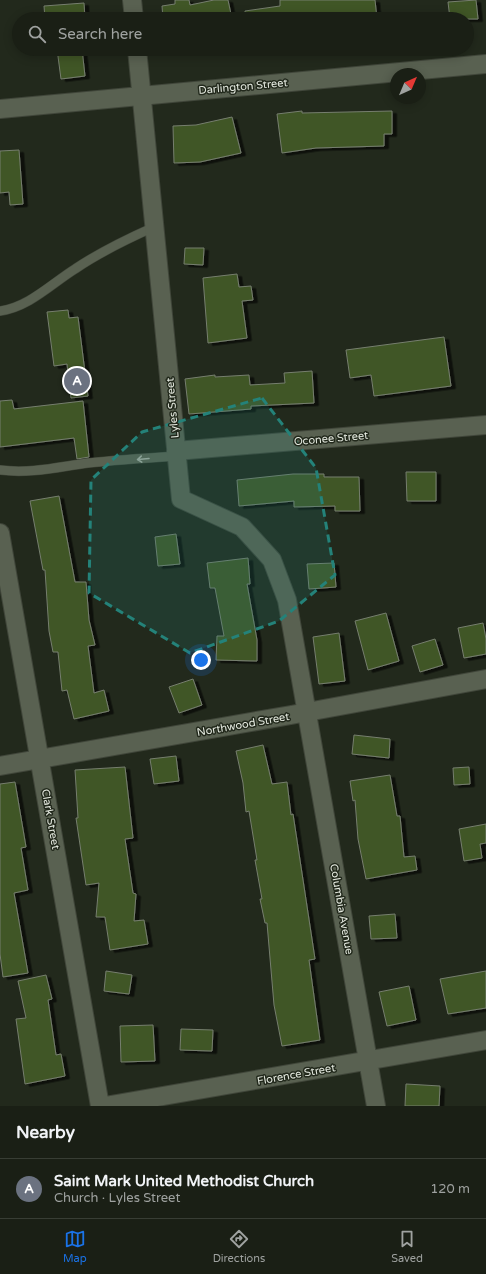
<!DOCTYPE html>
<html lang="en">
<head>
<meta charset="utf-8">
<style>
	:root { --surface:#1a1f15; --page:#23271e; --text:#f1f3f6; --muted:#9fa2a0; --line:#383d34; --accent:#1a73e8 }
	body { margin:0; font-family:"Varela Round",sans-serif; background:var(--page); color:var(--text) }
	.compass { position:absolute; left:390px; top:68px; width:36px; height:36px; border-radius:50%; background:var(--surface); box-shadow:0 2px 10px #0003; rotate:44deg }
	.you { position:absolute; left:201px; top:660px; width:14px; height:14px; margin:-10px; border:3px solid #fff; border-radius:50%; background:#1a73e8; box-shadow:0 0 0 6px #1a73e833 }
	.badge { display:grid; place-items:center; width:26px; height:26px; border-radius:50%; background:var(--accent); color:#fff; font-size:13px; font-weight:700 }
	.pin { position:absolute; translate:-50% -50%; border:2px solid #fff; box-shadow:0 1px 4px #0006 }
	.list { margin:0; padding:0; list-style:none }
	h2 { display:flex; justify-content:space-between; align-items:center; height:52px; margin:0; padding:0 16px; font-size:17px }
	h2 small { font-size:13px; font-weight:400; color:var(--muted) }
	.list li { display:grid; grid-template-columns:26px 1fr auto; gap:12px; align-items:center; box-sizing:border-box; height:60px; padding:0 16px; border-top:1px solid var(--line) }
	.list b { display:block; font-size:15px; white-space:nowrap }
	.list p { margin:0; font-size:13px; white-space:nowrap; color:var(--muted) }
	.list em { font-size:13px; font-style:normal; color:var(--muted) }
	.icon { flex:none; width:22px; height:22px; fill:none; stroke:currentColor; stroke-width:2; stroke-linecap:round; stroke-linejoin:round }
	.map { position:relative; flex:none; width:486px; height:1106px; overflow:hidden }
	.search { position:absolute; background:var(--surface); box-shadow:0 2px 10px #0003; left:12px; right:12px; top:12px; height:44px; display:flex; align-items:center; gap:10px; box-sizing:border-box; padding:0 14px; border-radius:22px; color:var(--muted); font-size:15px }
	.sheet { height:112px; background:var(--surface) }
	nav { display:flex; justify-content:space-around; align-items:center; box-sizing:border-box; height:56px; border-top:1px solid var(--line); background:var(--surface); font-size:11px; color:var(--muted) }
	nav a { display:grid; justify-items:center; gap:2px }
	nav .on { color:var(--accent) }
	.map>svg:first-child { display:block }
	.building { fill:#3f5626; stroke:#767e6e; filter:url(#shadow) }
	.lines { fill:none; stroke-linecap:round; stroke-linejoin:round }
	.service-casing { stroke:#40463a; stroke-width:10 }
	.minor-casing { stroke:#40463a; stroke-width:20 }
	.service { stroke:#596151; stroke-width:9 }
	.minor { stroke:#596151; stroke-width:18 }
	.oneway { stroke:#a6aca0 }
	.marked { fill:#248279; fill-opacity:0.2; stroke:#248279; stroke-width:3; stroke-dasharray:8 5; stroke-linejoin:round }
	.labels { text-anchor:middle; stroke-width:3; stroke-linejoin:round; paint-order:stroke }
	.street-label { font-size:11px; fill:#e5eae0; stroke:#22291c }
</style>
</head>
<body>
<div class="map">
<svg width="486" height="1106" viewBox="0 0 486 1106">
	<defs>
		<filter id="shadow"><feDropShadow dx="4.5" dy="2.5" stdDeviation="0" flood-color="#0009"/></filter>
	</defs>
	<rect width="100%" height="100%" fill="#22291c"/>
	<path class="building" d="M175,0H189L190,5L214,0H228L232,19H163L162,6L175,4Z
		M280,0H375L377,19H245V11L280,6Z
		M476,0L478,19H450L448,2Z
		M84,3L85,19H45L44,6Z
		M57,49H82L85,76L61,79Z
		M302,111V113L392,111V134H384V146L316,148L282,153L277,114Z
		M232,117L241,153L200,162L174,163L173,126L196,125Z
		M19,150L23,204L10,205L9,192L0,193V151Z
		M185,248H204L203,265L184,264Z
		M237,274L239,287L251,286L253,300L242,301L247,338L208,343L203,278Z
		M68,310L69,318L78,317L88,396L71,398L67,364L54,366L47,312Z
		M444,337L451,386L374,396L371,375L350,378L346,350Z
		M312,371L314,403L251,406V409L189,414L185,379L215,375V377L249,375L250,385L285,383L284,373Z
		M12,400L14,409L83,401L89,457L77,459L74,438L0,447V401Z
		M406,472H436V501H407Z
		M293,474H324V477H359L360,511H335V506L294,507V501L239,506L237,480Z
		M59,496L75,582H86L89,620L95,645L88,646L94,693L104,690L109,711L74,719L67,690L62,691L58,652H53L49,631L45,570H43L30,501Z
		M176,534L180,564L158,566L155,537Z
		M248,558L250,584H247L257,640V661L216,660L217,636H224L215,588H210L207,563Z
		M334,563L336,587L309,589L307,564Z
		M386,613L399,661L368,670L355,621Z
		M483,623L486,639V654L464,658L458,628Z
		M339,633L345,681L319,684L313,637Z
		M435,639L443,665L420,672L412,646Z
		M193,679L202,705L179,713L169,687Z
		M354,735L390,739L389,758L352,754Z
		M263,745L272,784L287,782L291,815L293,814L315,959L309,960L320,1040L282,1046L274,1005L267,923H265L260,899H262L255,860H257L249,811L246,812L243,783L236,751Z
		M176,756L179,781L154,784L150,759Z
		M125,767L133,838L125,839L133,893L136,894L134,921L144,920L148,944L110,950L105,917H96L99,883L86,885L76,818H78L75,770Z
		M469,767L470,784L454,785L453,768Z
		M390,775L397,816H400L404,857L415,856L417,870L366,879L358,839L355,800L353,801L350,781Z
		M15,782L26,847L21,848L28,890L14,893L28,973L3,977L0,954V784Z
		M486,824V843L480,844L482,858L464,861L459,829Z
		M395,914L397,938L371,939L369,916Z
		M106,971L132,975L129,994L104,991Z
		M486,971V1008L448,1014L440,979Z
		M46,975L52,999L48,1000L56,1055L61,1054L65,1076L25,1084L16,1019L26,1018L18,981Z
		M409,986L416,1020L387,1026L379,992Z
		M153,1025L155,1061L121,1062L120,1026Z
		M181,1029L213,1030L212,1051L180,1050Z
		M406,1084L440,1086L439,1106H405Z"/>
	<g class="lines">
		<defs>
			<path id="service" d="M0,311C29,307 51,284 75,269C100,252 127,239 154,227
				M0,470C30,474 58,467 88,463C117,460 147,458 177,456"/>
			<path id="minor" d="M132,0L134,19
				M137,49L181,499L242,527L272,560L287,600L376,1106
				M0,109L486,64
				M176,451L486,425
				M0,533L100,1106
				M0,766L291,715L486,679
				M105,1106L486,1040"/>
		</defs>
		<use href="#service" class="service-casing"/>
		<use href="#minor" class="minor-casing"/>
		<use href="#service" class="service"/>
		<use href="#minor" class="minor"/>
	</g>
	<defs><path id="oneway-shaft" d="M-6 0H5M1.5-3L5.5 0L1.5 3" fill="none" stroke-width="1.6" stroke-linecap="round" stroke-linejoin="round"/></defs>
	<use class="oneway" href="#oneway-shaft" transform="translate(143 459) rotate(175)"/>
	<path class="marked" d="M262,398L316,468L335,575L279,621L190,653L89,593L91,480L142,432Z"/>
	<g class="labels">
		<g class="street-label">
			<text transform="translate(243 86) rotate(-5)" y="4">Darlington Street</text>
			<text transform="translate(172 408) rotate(-95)" y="4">Lyles Street</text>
			<text transform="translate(331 438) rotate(-5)" y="4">Oconee Street</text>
			<text transform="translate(243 724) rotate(-10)" y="4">Northwood Street</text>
			<text transform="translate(51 819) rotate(80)" y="4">Clark Street</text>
			<text transform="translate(342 909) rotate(80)" y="4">Columbia Avenue</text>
			<text transform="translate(296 1074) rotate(-10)" y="4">Florence Street</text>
		</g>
	</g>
</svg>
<svg class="compass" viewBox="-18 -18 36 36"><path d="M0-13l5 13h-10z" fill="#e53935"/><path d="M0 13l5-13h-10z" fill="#9fa2a0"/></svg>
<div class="you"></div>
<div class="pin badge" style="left:77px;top:381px;background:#6b7280">A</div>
<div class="search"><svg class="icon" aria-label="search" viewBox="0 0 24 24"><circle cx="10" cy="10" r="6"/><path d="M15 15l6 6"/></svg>Search here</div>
</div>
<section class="sheet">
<h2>Nearby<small></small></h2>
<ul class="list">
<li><span class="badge" style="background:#6b7280">A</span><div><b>Saint Mark United Methodist Church</b><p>Church · Lyles Street</p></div><em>120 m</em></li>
</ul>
</section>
<nav>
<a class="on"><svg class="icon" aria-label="map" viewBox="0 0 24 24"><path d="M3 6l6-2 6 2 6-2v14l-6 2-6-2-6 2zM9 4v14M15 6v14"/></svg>Map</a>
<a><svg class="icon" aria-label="directions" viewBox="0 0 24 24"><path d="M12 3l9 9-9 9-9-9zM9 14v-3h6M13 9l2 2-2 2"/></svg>Directions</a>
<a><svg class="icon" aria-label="saved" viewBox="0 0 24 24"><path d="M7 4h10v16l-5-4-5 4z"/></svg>Saved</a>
</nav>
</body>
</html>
